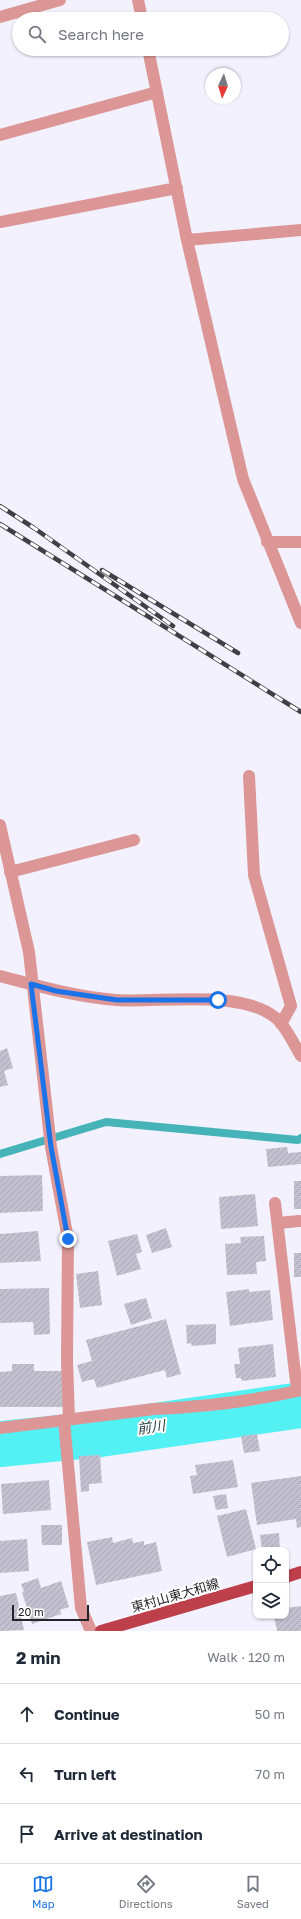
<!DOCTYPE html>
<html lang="en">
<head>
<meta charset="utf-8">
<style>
	:root { --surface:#fff; --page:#f6f6f7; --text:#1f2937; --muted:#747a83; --line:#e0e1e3; --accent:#1a73e8 }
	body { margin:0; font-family:"Golos Text","Noto Sans JP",sans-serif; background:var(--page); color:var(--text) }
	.controls { position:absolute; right:12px; bottom:12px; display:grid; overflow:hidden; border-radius:8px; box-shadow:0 1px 3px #0004 }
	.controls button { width:36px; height:36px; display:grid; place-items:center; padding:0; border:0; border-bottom:1px solid var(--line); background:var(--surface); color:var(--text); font:20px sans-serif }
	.compass { position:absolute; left:205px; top:68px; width:36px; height:36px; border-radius:50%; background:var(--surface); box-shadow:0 1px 3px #0004; rotate:184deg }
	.scale { position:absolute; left:12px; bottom:10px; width:77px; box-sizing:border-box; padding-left:4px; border:2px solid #242329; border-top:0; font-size:11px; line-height:14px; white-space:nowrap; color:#242329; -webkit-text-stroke:3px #fff; paint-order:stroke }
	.stop { position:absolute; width:12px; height:12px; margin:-9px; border:3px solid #1a73e8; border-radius:50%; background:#fff }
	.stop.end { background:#1a73e8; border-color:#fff; box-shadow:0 1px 4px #0008 }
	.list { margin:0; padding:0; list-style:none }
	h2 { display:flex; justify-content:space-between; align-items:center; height:52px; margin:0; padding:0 16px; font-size:17px }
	h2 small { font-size:13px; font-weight:400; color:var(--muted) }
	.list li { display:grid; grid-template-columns:26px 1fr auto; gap:12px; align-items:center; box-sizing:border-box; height:60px; padding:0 16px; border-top:1px solid var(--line) }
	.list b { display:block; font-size:15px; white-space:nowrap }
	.list em { font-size:13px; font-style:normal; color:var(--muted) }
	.icon { flex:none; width:22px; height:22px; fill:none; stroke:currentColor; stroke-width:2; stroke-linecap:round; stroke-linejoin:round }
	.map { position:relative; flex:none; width:301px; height:1631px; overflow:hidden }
	.search { position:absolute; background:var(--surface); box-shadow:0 1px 3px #0004; left:12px; right:12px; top:12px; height:44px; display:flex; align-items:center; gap:10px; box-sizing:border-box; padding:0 14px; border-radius:22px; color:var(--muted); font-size:15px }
	.sheet { height:232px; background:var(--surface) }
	nav { display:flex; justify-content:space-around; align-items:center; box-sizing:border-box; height:56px; border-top:1px solid var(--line); background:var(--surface); font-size:11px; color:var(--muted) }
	nav a { display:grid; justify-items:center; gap:2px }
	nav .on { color:var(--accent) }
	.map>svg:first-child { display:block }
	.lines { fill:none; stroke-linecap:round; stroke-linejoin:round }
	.stream { stroke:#45b3b7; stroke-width:8 }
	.river { stroke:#53f1f4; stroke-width:46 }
	.building { fill:url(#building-hatch) }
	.minor { stroke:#dc9696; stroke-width:12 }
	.major { stroke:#bc3f49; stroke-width:12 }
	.rail-casing { stroke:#403f46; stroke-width:4.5 }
	.rail { stroke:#fff; stroke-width:3; stroke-dasharray:9; stroke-linecap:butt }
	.route { stroke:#1a73e8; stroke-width:5 }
	.labels { text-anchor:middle; stroke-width:4; stroke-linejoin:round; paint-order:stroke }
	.street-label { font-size:13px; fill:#242329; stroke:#fff }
	.water-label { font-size:14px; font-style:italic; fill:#253f3f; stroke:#fff }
</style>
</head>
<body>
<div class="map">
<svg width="301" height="1631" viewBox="0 0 301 1631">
	<defs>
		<pattern id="building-hatch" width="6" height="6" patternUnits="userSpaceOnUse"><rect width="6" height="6" fill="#c3c1d0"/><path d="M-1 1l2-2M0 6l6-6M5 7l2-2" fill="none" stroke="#a7a6b3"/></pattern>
	</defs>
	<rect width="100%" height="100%" fill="#f2f1fd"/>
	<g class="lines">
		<path class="stream" d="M0,1154L106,1122L298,1140L301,1138"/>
		<path class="river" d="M0,1444L100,1434L301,1405"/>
	</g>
	<path class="building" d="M7,1048L13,1068L4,1071L8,1085L0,1087V1051Z
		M287,1147L288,1153L301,1152V1164L268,1167L266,1149Z
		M42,1175L43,1211L0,1213V1176Z
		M294,1181H301V1209H294Z
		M255,1194L258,1226L221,1229L219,1197Z
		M166,1228L172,1247L152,1253L146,1235Z
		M38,1231L41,1261L0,1263V1234Z
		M137,1234L142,1252L136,1254L141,1269L117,1276L108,1241Z
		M264,1236L266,1261L256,1262L257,1274L227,1275L225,1244L241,1243L240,1237Z
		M294,1253H301V1277H294Z
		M98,1271L102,1305L80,1308L76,1274Z
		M49,1288L50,1334L34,1335L33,1322L0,1323V1289Z
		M249,1289V1292L270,1290L273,1320L230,1326L226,1292Z
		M146,1298L152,1318L131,1325L124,1304Z
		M166,1319L181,1374L167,1378L165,1370L97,1388L94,1379L82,1382L77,1365L92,1361L86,1340Z
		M216,1324V1344L192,1346L191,1343L187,1344L186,1325Z
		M273,1344L276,1377L242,1381L241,1378H236L234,1364H240L238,1348Z
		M12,1364H34V1371H62L63,1407H0V1372L12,1371Z
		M257,1434L260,1451L244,1453L241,1436Z
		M100,1455L102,1483L89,1484V1491L81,1492L79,1456Z
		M233,1460L238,1487L193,1494L190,1476L197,1475L195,1465Z
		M301,1476V1527L297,1528L296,1519L257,1525L251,1483Z
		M49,1480L51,1510L3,1514L1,1484Z
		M226,1494L228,1508L216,1510L213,1496Z
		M246,1509L256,1549L227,1557L217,1516Z
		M41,1525H62V1545H42Z
		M279,1533L280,1550H262L260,1535Z
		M112,1537L113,1543L132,1538L133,1543L144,1541V1545L156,1542L162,1571L96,1585L87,1542Z
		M27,1539L29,1571L0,1573V1541Z
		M38,1578L41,1588L61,1581L69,1607L60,1610L61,1614L32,1624L22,1592L24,1591L21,1584Z
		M16,1593L24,1630L0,1631V1596Z
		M301,1606V1631H277L274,1616H286V1608Z"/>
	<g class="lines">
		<path class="minor" d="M138,0L142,19
			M0,17L60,0
			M148,49L187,240L243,479L301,623
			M0,135L157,92
			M0,222L177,188
			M187,240L301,230
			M267,542H301
			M249,776L254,875L291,1006L281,1024
			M0,825L29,952L51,1147L68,1239L67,1360L69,1420
			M10,872L134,840
			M0,976C38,986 76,997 116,1000C159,1003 241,989 276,1018C285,1025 295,1046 301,1056
			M275,1203L297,1390
			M278,1223L299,1221
			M64,1420L81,1608L91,1631
			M0,1428L154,1409C202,1407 253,1401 301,1390"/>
		<path class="major" d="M286,1577L301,1572
			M101,1631L256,1586"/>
		<defs>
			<path id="rail" d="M0,506L34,528L173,626
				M0,524L301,712
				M102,570L238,653"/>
		</defs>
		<use href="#rail" class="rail-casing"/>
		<use href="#rail" class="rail"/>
	</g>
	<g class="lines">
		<path class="route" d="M68,1239L51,1147L31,984L56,991L117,1000H218"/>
	</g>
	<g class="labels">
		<g class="street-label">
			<text transform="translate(175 1595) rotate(-16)" y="5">東村山東大和線</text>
		</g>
		<g class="water-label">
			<text transform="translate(151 1427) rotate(-8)" y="5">前川</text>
		</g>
	</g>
</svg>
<div class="controls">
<button><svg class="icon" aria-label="locate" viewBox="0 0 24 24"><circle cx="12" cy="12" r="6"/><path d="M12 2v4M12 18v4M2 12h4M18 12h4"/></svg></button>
<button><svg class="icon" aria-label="layers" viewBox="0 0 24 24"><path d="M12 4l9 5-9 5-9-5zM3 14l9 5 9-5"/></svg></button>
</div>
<svg class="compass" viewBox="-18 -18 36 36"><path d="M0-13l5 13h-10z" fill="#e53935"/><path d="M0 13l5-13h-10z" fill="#747a83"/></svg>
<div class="scale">20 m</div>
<div class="stop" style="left:218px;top:1000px"></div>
<div class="stop end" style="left:68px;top:1239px"></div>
<div class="search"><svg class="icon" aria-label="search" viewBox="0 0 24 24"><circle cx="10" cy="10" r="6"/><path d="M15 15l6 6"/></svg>Search here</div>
</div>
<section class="sheet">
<h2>2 min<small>Walk · 120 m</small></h2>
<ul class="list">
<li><svg class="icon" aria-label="ahead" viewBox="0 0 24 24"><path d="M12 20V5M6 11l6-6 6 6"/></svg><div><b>Continue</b></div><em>50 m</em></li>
<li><svg class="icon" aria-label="left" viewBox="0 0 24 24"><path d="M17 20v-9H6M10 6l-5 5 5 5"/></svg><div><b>Turn left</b></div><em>70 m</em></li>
<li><svg class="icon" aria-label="arrive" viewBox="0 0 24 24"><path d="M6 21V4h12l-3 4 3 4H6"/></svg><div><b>Arrive at destination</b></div></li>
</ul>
</section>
<nav>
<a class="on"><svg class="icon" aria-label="map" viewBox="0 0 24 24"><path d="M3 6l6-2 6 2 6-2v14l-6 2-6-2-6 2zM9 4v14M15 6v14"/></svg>Map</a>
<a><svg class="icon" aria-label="directions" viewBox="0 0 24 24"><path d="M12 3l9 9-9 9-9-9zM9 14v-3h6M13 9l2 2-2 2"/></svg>Directions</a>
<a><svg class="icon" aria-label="saved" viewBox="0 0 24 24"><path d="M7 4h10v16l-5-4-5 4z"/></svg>Saved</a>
</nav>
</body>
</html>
